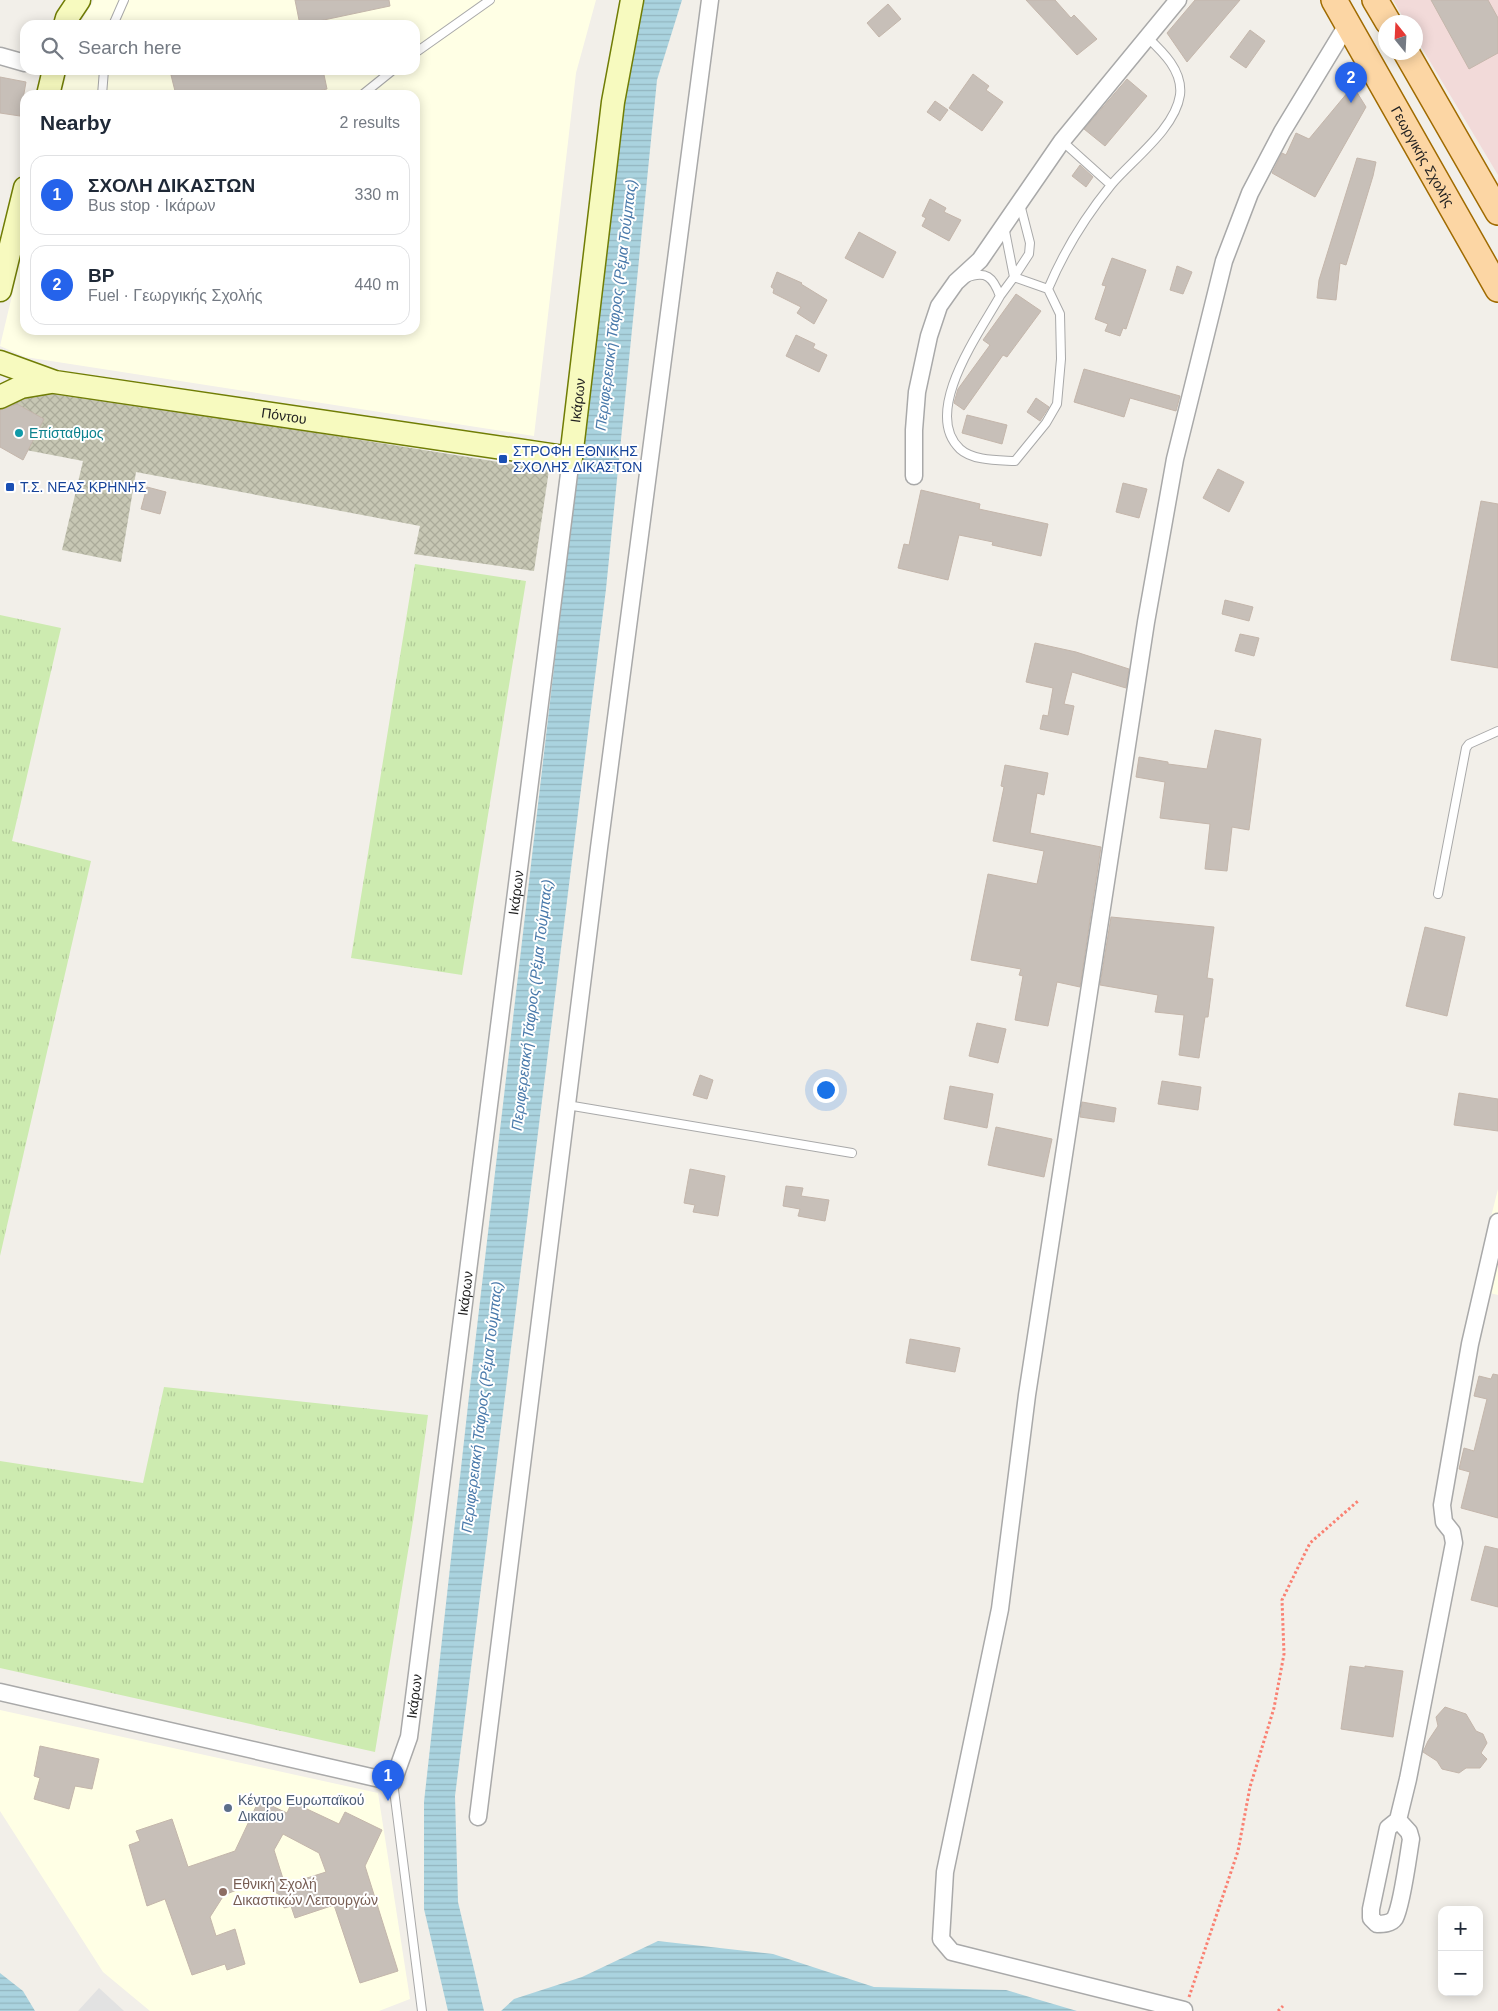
<!DOCTYPE html>
<html lang="en">
<head>
<meta charset="utf-8">
<style>
	:root { --surface:#fff; --page:#f2f2f3; --text:#1f2937; --muted:#747a83; --line:#e0e1e3; --accent:#2563eb }
	body { margin:0; font-family:Arial,sans-serif; background:var(--page); color:var(--text) }
	.controls { position:absolute; right:15px; bottom:15px; display:grid; overflow:hidden; border-radius:10px; box-shadow:0 2px 12px #0003 }
	.controls button { width:45px; height:45px; display:grid; place-items:center; padding:0; border:0; border-bottom:1px solid var(--line); background:var(--surface); color:var(--text); font:25px sans-serif }
	.compass { position:absolute; left:1378px; top:15px; width:45px; height:45px; border-radius:50%; background:var(--surface); box-shadow:0 2px 12px #0003; rotate:342deg }
	.you { position:absolute; left:825px; top:1089px; width:18px; height:18px; margin:-12px; border:4px solid #fff; border-radius:50%; background:#1a73e8; box-shadow:0 0 0 8px #1a73e833 }
	.badge { display:grid; place-items:center; width:32px; height:32px; border-radius:50%; background:var(--accent); color:#fff; font-size:16px; font-weight:700 }
	.pin { position:absolute; translate:-50% -41px; filter:drop-shadow(0 1px 2px #0008) }
	.pin::after { content:''; position:absolute; top:26px; width:18px; height:15px; background:inherit; clip-path:polygon(0 0,100% 0,50% 100%) }
	.list { margin:0; padding:0; list-style:none }
	h2 { display:flex; justify-content:space-between; align-items:center; height:65px; margin:0; padding:0 20px; font-size:21px }
	h2 small { font-size:16px; font-weight:400; color:var(--muted) }
	.list li { display:grid; grid-template-columns:32px 1fr auto; gap:15px; align-items:center; box-sizing:border-box; height:80px; margin:0 10px 10px; padding:0 10px; border:1px solid var(--line); border-radius:15px }
	.list b { display:block; font-size:19px; white-space:nowrap }
	.list p { margin:0; font-size:16px; white-space:nowrap; color:var(--muted) }
	.list em { font-size:16px; font-style:normal; color:var(--muted) }
	.icon { flex:none; width:28px; height:28px; fill:none; stroke:currentColor; stroke-width:2; stroke-linecap:round; stroke-linejoin:round }
	.map { position:relative; flex:none; width:1498px; height:2011px; overflow:hidden }
	.search { position:absolute; background:var(--surface); box-shadow:0 2px 12px #0003; left:20px; top:20px; width:400px; height:55px; display:flex; align-items:center; gap:12px; box-sizing:border-box; padding:0 18px; border-radius:15px; color:var(--muted); font-size:19px }
	.panel { position:absolute; background:var(--surface); box-shadow:0 2px 12px #0003; left:20px; top:90px; width:400px; height:245px; border-radius:15px }
	.map>svg:first-child { display:block }
	.commercial { fill:#f2dad9 }
	.education { fill:#ffffe5 }
	.construction { fill:url(#construction-cross-hatch) }
	.grass { fill:url(#grass-tufts) }
	.parking { fill:#e2e2e2 }
	.water { fill:url(#water-rules) }
	.building { fill:#c7bfb8; stroke:#c4b6ab; fill-rule:evenodd }
	.lines { fill:none; stroke-linecap:round; stroke-linejoin:round }
	.lane-casing { stroke:#a9a9a9; stroke-width:10 }
	.street-casing { stroke:#a9a9a9; stroke-width:19 }
	.secondary-casing { stroke:#707d05; stroke-width:25 }
	.primary-casing { stroke:#a06b00; stroke-width:28 }
	.path { stroke:#fa8072; stroke-width:3; stroke-dasharray:2.5 2.5; stroke-linecap:butt }
	.lane { stroke:#fff; stroke-width:8 }
	.street { stroke:#fff; stroke-width:16 }
	.secondary { stroke:#f7fabf; stroke-width:22 }
	.primary { stroke:#fcd6a4; stroke-width:25 }
	.culture-dot { fill:#0f9aa8; stroke:#fff; stroke-width:2 }
	.transit-dot { fill:#1a4fb4; stroke:#fff; stroke-width:2 }
	.service-dot { fill:#5c6f8a; stroke:#fff; stroke-width:2 }
	.education-dot { fill:#8d6e63; stroke:#fff; stroke-width:2 }
	.labels { text-anchor:middle; stroke-width:4; stroke-linejoin:round; paint-order:stroke }
	.street-label { font-size:14px; fill:#222; stroke:#fff }
	.culture-label { font-size:14px; fill:#0d838f; stroke:#fff; text-anchor:start }
	.transit-label { font-size:14px; fill:#164399; stroke:#fff; text-anchor:start }
	.service-label { font-size:14px; fill:#4e5e75; stroke:#fff; text-anchor:start }
	.education-label { font-size:14px; fill:#785e54; stroke:#fff; text-anchor:start }
	.water-label { font-size:15px; font-style:italic; fill:#4a7aab; stroke:#fff }
</style>
</head>
<body>
<div class="map">
<svg width="1498" height="2011" viewBox="0 0 1498 2011">
	<defs>
		<pattern id="construction-cross-hatch" width="8" height="8" patternUnits="userSpaceOnUse" patternTransform="scale(1.25)"><rect width="8" height="8" fill="#c7c7b4"/><path d="M0 0l8 8M0 8l8-8" fill="none" stroke="#abab9a"/></pattern>
		<pattern id="grass-tufts" width="24" height="20" patternUnits="userSpaceOnUse" patternTransform="scale(1.25)"><rect width="24" height="20" fill="#cdebb0"/><path d="M3 7l-1-3M5 7V3M7 7l1-3M15 17l-1-3M17 17v-4M19 17l1-3" fill="none" stroke="#b0c997"/></pattern>
		<pattern id="water-rules" width="6" height="5" patternUnits="userSpaceOnUse" patternTransform="scale(1.25)"><rect width="6" height="5" fill="#aad3df"/><path d="M0 2.5h6" fill="none" stroke="#92b5bf"/></pattern>
	</defs>
	<rect width="100%" height="100%" fill="#f2efe9"/>
	<path class="commercial" d="M1393,0H1498V175L1416,38V22H1406Z"/>
	<path class="education" d="M94,0H596L576,73L534,436L25,357L0,346L25,241V330H415V95H61L68,70H415V25H79Z
		M1498,1189V1295L1473,1289Z
		M0,1710L378,1793L410,1999L379,2011H150L103,1972L0,1811Z"/>
	<path class="construction" d="M52,391L549,470L534,571L414,554L420,526L136,472L121,562L62,550L83,461L0,445V406L31,392Z"/>
	<path class="grass" d="M415,564L526,581L462,975L351,958Z
		M0,615L61,628L12,841L91,861L0,1256Z
		M164,1387L428,1415L414,1515L375,1752L0,1668V1461L143,1483Z"/>
	<path class="parking" d="M99,1988L124,2011H78Z"/>
	<path class="water" d="M641,0H682L657,80L606,589L455,1796L458,1902L484,2011H448L424,1909V1802L470,1387L627,42Z
		M658,1941L773,1954L874,1987L1006,1990L1077,2011H501L514,1999L582,1977Z
		M0,1973L23,1991L35,2011H0Z"/>
	<path class="building" d="M295,0H389L390,6L300,25Z
		M1026,0H1055L1071,18L1074,15L1097,39L1077,55Z
		M1195,0H1240L1187,62L1167,33Z
		M1431,0H1488L1498,18V53L1469,69Z
		M888,4L901,19L879,37L867,23Z
		M1250,30L1265,41L1246,68L1230,57Z
		M193,70H323L327,89L299,95H176L171,75Z
		M973,74L989,86L986,90L1003,102L982,131L949,108Z
		M0,77L26,82L20,116L0,113Z
		M1127,79L1147,96L1105,146L1084,129Z
		M1353,86L1366,107L1315,197L1272,173L1282,153L1286,155L1296,133L1309,139Z
		M935,101L948,110L940,121L927,112Z
		M1357,158L1376,162L1373,176L1346,265L1340,263L1336,300L1317,298L1319,280Z
		M1080,165L1093,177L1086,187L1072,176Z
		M930,199L946,208L944,212L961,220L949,241L922,226L926,218L922,216Z
		M859,232L896,252L883,278L845,258Z
		M1112,258L1146,270L1126,329L1123,328L1120,336L1105,331L1108,324L1095,319L1106,286L1102,285Z
		M1177,266L1192,272L1183,294L1170,290Z
		M777,272L802,283L801,284L827,300L814,324L797,313L801,307L773,293L774,289L771,287Z
		M1016,294L1041,311L1007,357L1003,355L964,410L954,403L958,389L990,345L983,340Z
		M796,335L815,344L813,348L827,355L819,372L786,356Z
		M1084,369L1180,396L1176,411L1130,398L1124,417L1074,402Z
		M1036,398L1049,407L1040,421L1027,412Z
		M17,404L44,419L23,460L0,447V410Z
		M967,415L1007,425L1002,444L962,433Z
		M1218,469L1244,482L1229,512L1203,498Z
		M1123,483L1147,489L1139,518L1116,512Z
		M147,487L166,492L160,514L141,509Z
		M921,490L980,504L979,509L1048,524L1041,556L992,545L993,542L959,535L948,580L898,568L904,544L909,545Z
		M1481,501L1498,504V668L1451,660Z
		M1225,600L1253,607L1249,621L1222,614Z
		M1240,634L1259,638L1254,656L1235,651Z
		M1035,643L1076,652L1129,669L1126,688L1072,672L1064,704L1074,706L1068,735L1040,729L1043,715L1048,716L1053,688L1026,682Z
		M1215,730L1261,739L1249,830L1232,827L1227,871L1205,869L1210,824L1160,818L1165,782L1136,777L1139,757L1168,762V764L1207,769Z
		M1005,765L1048,773L1044,795L1037,793L1030,833L1101,847L1080,987L1057,982L1048,1026L1015,1020L1023,976L1019,975L1021,969L971,960L988,874L1037,884L1044,851L993,841L1004,787L1001,786Z
		M1111,917L1214,927L1207,978L1213,979L1208,1017H1205L1199,1058L1179,1055L1184,1015L1155,1012L1158,995L1100,985Z
		M1425,927L1465,937L1447,1016L1406,1006Z
		M977,1023L1006,1029L998,1063L969,1056Z
		M700,1075L713,1080L707,1099L693,1095Z
		M1162,1081L1201,1087L1198,1110L1158,1104Z
		M950,1086L993,1094L987,1128L944,1119Z
		M1459,1093L1498,1099V1131L1454,1125Z
		M1082,1102L1116,1108L1114,1122L1080,1117Z
		M996,1127L1052,1139L1044,1177L988,1165Z
		M690,1169L725,1176L718,1216L693,1212L695,1205L684,1203Z
		M786,1186L803,1188L801,1196L829,1200L825,1221L798,1216L800,1209L783,1206Z
		M910,1339L960,1348L955,1372L906,1363Z
		M1493,1374L1498,1375V1518L1461,1508L1470,1472L1459,1469L1464,1448L1474,1451L1487,1399L1474,1396L1479,1376L1491,1379Z
		M1485,1546L1498,1549V1607L1471,1600Z
		M1350,1666L1365,1668V1666L1403,1671L1393,1737L1341,1729Z
		M1445,1707L1466,1714L1476,1731L1483,1734L1487,1743L1481,1753L1487,1759L1480,1768H1466L1459,1773L1442,1769L1437,1761L1423,1752L1428,1741L1438,1726L1436,1717Z
		M40,1746L99,1759L92,1789L75,1786L69,1809L34,1799L40,1778L34,1776Z
		M259,1800L287,1813L292,1802L339,1824L345,1812L382,1830L365,1866L398,1971L360,1983L334,1905L295,1918L291,1906L284,1908L280,1895L257,1882L224,1895L210,1917L216,1936L235,1929L245,1964L227,1970L225,1964L192,1975L165,1899L147,1906L129,1845L140,1841L136,1831L172,1819L188,1867L235,1851ZM283,1834L319,1853L326,1872L285,1885L274,1850Z"/>
	<g class="lines">
		<defs>
			<path id="lane" d="M113,25L124,0
				M415,53L490,0
				M102,95L104,70
				M362,95L393,70
				M1062,141L1111,185
				M966,278C986,270 993,277 1000,296C980,332 921,412 960,449C973,461 999,460 1015,461L1046,423L1057,404L1061,359L1060,314L1048,289L1014,277L1029,254L1030,243L1020,204
				M1048,289C1064,251 1085,217 1111,185C1132,160 1175,129 1180,95C1183,71 1163,52 1147,37
				M1000,296L1014,277L1004,226
				M1438,894L1466,748L1469,744L1498,731
				M567,1105L852,1153
				M393,1782L422,2011"/>
			<g id="street">
				<path d="M0,56L25,63"/>
				<path d="M914,476V430L917,392L929,336L939,306L956,282L980,260L1062,141L1178,0"/>
				<path id="s1" d="M0,1692L393,1782L409,1737L571,458"/>
				<path d="M478,1817L599,848L710,0"/>
				<path d="M1398,1820L1409,1832L1411,1839C1408,1857 1402,1905 1395,1918C1391,1924 1383,1924 1377,1924L1371,1918V1909L1388,1828L1398,1820L1408,1779L1454,1543L1452,1532L1444,1522L1442,1505L1470,1344L1498,1222"/>
				<path d="M1184,2010L952,1952L941,1939L945,1872L1000,1609L1027,1395L1146,622L1175,459L1224,261L1250,193L1282,132L1347,25"/>
			</g>
			<g id="secondary">
				<path d="M65,25L67,18L79,0"/>
				<path d="M48,95L54,70"/>
				<path d="M0,290L25,188"/>
				<path id="s2" d="M0,362L55,382L571,458L613,102L632,0"/>
				<path d="M0,397L21,387L51,382"/>
			</g>
			<g id="primary">
				<path id="s3" d="M1334,0L1498,289"/>
				<path d="M1375,0L1388,22"/>
				<path d="M1406,52L1498,212"/>
			</g>
		</defs>
		<use href="#lane" class="lane-casing"/>
		<use href="#street" class="street-casing"/>
		<use href="#secondary" class="secondary-casing"/>
		<use href="#primary" class="primary-casing"/>
		<path class="path" d="M1189,1997L1238,1851L1250,1787L1274,1708L1284,1654L1282,1600L1310,1543L1358,1501
			M1278,2011L1283,2006"/>
		<use href="#lane" class="lane"/>
		<use href="#street" class="street"/>
		<use href="#secondary" class="secondary"/>
		<use href="#primary" class="primary"/>
	</g>
	<circle class="culture-dot" cx="19" cy="433" r="5"/>
	<g class="transit-dot">
		<rect x="498" y="454" width="10" height="10" rx="2.5"/>
		<rect x="5" y="482" width="10" height="10" rx="2.5"/>
	</g>
	<circle class="service-dot" cx="228" cy="1808" r="5"/>
	<circle class="education-dot" cx="223" cy="1892" r="5"/>
	<g class="labels">
		<g class="street-label">
			<text dy="5" stroke="none"><textPath href="#s3" startOffset="180">Γεωργικής Σχολής</textPath></text>
			<text dy="5" stroke="none"><textPath href="#s2" startOffset="638">Ικάρων</textPath></text>
			<text dy="5" stroke="none"><textPath href="#s2" startOffset="290">Πόντου</textPath></text>
			<text dy="5" stroke="none"><textPath href="#s1" startOffset="1302">Ικάρων</textPath></text>
			<text dy="5" stroke="none"><textPath href="#s1" startOffset="898">Ικάρων</textPath></text>
			<text dy="5" stroke="none"><textPath href="#s1" startOffset="492">Ικάρων</textPath></text>
		</g>
		<g class="culture-label">
			<text x="29" y="438">Επίσταθμος</text>
		</g>
		<g class="transit-label">
			<text x="513" y="456">ΣΤΡΟΦΗ ΕΘΝΙΚΗΣ<tspan x="513" dy="16">ΣΧΟΛΗΣ ΔΙΚΑΣΤΩΝ</tspan></text>
			<text x="20" y="492">Τ.Σ. ΝΕΑΣ ΚΡΗΝΗΣ</text>
		</g>
		<g class="service-label">
			<text x="238" y="1805">Κέντρο Ευρωπαϊκού<tspan x="238" dy="16">Δικαίου</tspan></text>
		</g>
		<g class="education-label">
			<text x="233" y="1889">Εθνική Σχολή<tspan x="233" dy="16">Δικαστικών Λειτουργών</tspan></text>
		</g>
		<g class="water-label">
			<text transform="translate(616 305) rotate(-83)" y="5">Περιφερειακή Τάφρος (Ρέμα Τούμπας)</text>
			<text transform="translate(532 1005) rotate(-83)" y="5">Περιφερειακή Τάφρος (Ρέμα Τούμπας)</text>
			<text transform="translate(482 1407) rotate(-83)" y="5">Περιφερειακή Τάφρος (Ρέμα Τούμπας)</text>
		</g>
	</g>
</svg>
<div class="controls">
<button>+</button>
<button>−</button>
</div>
<svg class="compass" viewBox="-18 -18 36 36"><path d="M0-13l5 13h-10z" fill="#e53935"/><path d="M0 13l5-13h-10z" fill="#747a83"/></svg>
<div class="you"></div>
<div class="pin badge" style="left:388px;top:1801px">1</div>
<div class="pin badge" style="left:1351px;top:103px">2</div>
<div class="search"><svg class="icon" aria-label="search" viewBox="0 0 24 24"><circle cx="10" cy="10" r="6"/><path d="M15 15l6 6"/></svg>Search here</div>
<section class="panel">
<h2>Nearby<small>2 results</small></h2>
<ul class="list">
<li><span class="badge">1</span><div><b>ΣΧΟΛΗ ΔΙΚΑΣΤΩΝ</b><p>Bus stop · Ικάρων</p></div><em>330 m</em></li>
<li><span class="badge">2</span><div><b>BP</b><p>Fuel · Γεωργικής Σχολής</p></div><em>440 m</em></li>
</ul>
</section>
</div>
</body>
</html>
